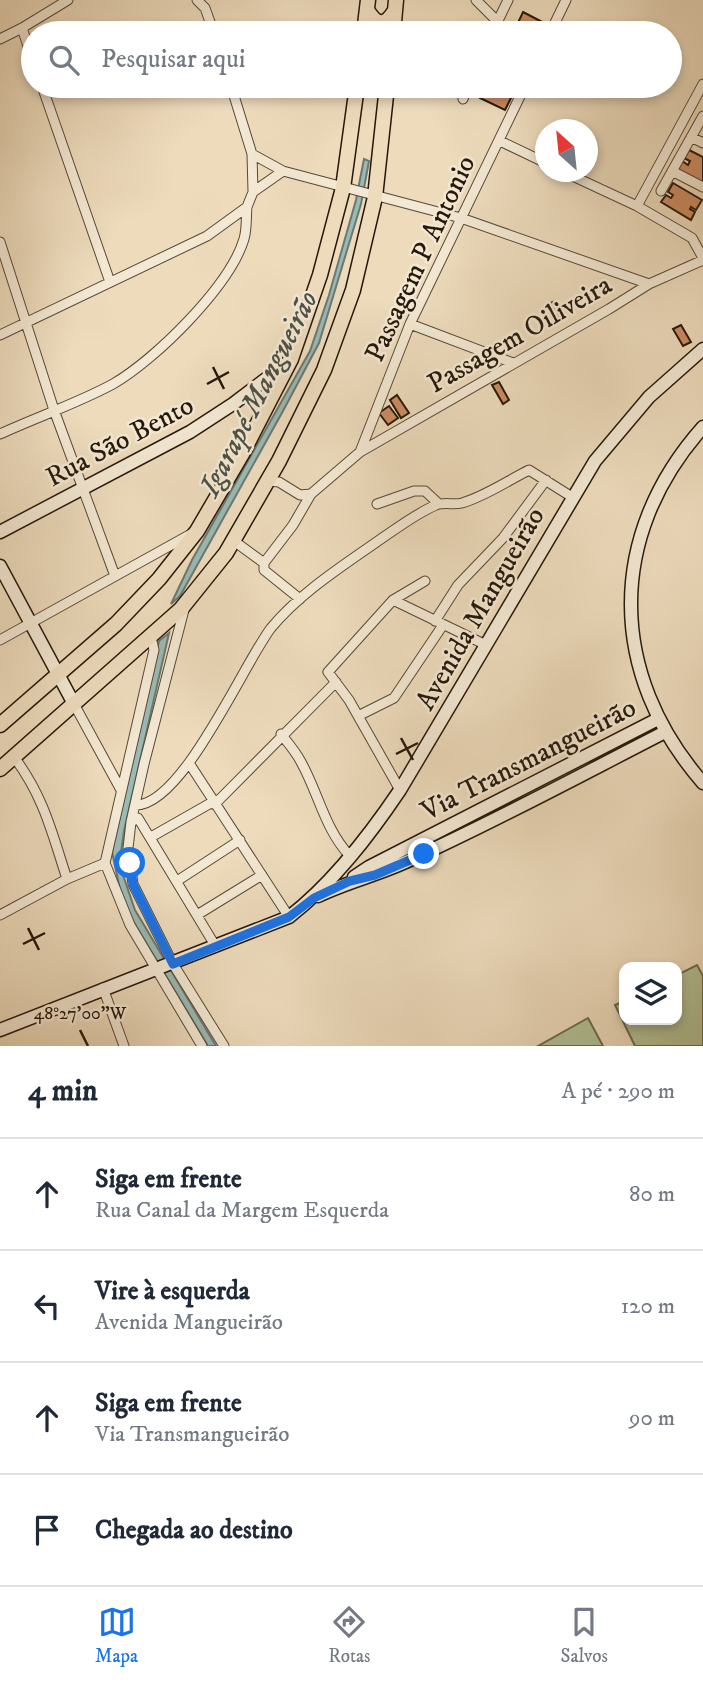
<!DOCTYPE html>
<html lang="pt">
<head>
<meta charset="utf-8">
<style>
	:root { --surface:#fff; --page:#f6f6f7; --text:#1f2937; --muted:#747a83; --line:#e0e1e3; --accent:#1a73e8 }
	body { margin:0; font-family:"IM FELL DW Pica",serif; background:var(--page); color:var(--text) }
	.controls { position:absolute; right:21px; bottom:21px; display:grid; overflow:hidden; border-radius:14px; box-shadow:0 4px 10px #0003 }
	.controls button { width:63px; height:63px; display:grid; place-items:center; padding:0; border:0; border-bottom:2px solid var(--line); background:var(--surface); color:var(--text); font:35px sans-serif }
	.compass { position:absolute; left:535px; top:119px; width:63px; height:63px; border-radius:50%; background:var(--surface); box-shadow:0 4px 10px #0003; rotate:333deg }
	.stop { position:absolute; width:21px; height:21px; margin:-16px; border:5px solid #1a73e8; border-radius:50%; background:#fff }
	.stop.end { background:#1a73e8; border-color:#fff; box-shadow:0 2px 7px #0008 }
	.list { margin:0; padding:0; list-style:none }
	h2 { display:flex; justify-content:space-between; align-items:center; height:91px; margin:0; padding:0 28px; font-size:30px }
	h2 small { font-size:23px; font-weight:400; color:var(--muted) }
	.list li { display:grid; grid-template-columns:46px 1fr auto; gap:21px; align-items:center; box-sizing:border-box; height:112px; padding:0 28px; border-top:2px solid var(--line) }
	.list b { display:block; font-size:26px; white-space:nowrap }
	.list p { margin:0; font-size:23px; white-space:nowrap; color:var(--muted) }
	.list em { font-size:23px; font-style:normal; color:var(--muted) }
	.icon { flex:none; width:38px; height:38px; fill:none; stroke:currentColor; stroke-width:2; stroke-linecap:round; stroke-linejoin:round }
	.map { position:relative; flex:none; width:703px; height:1046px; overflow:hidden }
	.search { position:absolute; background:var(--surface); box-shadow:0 4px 10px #0003; left:21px; right:21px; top:21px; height:77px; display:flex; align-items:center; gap:18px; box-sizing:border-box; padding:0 24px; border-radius:38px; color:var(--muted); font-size:26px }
	.sheet { height:539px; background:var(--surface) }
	nav { display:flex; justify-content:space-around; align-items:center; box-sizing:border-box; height:98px; border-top:2px solid var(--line); background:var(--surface); font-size:19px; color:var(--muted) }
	nav a { display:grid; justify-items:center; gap:4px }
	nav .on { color:var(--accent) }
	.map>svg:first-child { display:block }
	.green { fill:#b2c196; stroke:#6c6c50; stroke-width:2 }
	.water { fill:#9abab5; stroke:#6b7971; stroke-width:2 }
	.building { fill:#cd8d63; stroke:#25180a; stroke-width:2 }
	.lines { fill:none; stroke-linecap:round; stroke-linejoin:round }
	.street-casing { stroke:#574936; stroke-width:11 }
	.secondary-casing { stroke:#25180a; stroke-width:15 }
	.primary-casing { stroke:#25180a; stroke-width:17 }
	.street { stroke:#f3e8d3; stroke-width:9 }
	.secondary { stroke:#f3e8d3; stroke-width:12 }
	.primary { stroke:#eddbbc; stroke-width:14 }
	.route { stroke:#1a73e8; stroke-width:9 }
	.ticks { fill:none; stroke:#25180a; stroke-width:2.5 }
	.labels { text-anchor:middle; stroke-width:5; stroke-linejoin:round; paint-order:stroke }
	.street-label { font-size:28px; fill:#25180a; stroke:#f3e8d3 }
	.water-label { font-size:30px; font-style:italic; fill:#4e5146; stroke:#f3e8d3 }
	.ticks-label { font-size:18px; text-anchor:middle; fill:#25180a; stroke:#f3e8d3; stroke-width:5; stroke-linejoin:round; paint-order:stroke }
</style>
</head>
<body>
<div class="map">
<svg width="703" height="1046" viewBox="0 0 703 1046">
	<rect width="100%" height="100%" fill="#eddbbc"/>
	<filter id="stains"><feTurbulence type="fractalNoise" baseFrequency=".00286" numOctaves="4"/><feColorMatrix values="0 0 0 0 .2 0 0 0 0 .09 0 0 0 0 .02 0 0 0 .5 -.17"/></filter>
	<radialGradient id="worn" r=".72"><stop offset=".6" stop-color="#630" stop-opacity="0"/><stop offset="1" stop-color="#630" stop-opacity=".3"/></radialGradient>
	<path class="green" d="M697,965L703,976V1046H635L615,1005L624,1001V1020H677V975Z
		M588,1018L603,1046H538Z"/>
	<path class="water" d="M364,159L369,161L361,204L319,343L283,411L180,596L171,604L192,560L310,351L329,295L356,200Z
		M169,633L124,831L121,852L123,875L135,910L216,1046H208L133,921L122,899L112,852L159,641Z"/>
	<path class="building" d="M523,12L548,25L543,33H528L516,27Z
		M486,86H493L512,96L505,110L480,98Z
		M689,150L703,157V184L678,169L682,161L688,165L690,161L684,158Z
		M673,183L702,200L696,210L691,207L690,209L695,212L691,220L661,202L666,195L671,198L673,195L668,192Z
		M555,301L563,318L556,321L548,304Z
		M681,325L691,342L683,346L673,329Z
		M499,382L509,400L503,404L492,385Z
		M397,395L409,413L401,418L390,400Z
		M389,406L398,418L388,425L379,413Z"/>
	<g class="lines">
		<defs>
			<path id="street" d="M197,0L205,8L214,33
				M476,0L497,21
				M22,28L33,61
				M492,33L508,0
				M550,33L566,0
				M0,39L22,28L68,0
				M42,86L110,282
				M231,86L252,154L253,192
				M463,99L468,86
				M691,137L703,143
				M500,141L546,163
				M252,154L283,171L461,218L649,284
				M672,171L703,187
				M564,172L637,206L692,238L703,258
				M661,191L703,116
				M637,206L703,84
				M0,242L54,410L115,576
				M410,324L513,363
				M0,335L207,236L247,207L253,192L283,171
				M0,434C37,417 78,403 113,384C155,360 230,286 244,239C247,229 246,217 247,207
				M360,452L410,324L525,86
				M268,481L279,482L300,495L311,494L360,452L609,309L649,284L703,260
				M377,504L414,491H425L439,504
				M234,541L264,563V570L300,599
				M264,563L293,525L311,494
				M393,600L486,645
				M185,606L144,764L131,822L128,848L133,884L173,964L224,1046
				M435,621L458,585L503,538L546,480
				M151,637L154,650L105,863L130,925L202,1046
				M0,640L191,534
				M74,704L121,790
				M358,716L394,698L443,625
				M281,734C288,743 296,752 301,762C318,792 325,830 350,856
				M14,757C44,797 52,833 67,879
				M189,763L289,917
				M400,790L349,700L328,672L393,600L425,581
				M135,805C182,807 244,663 271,628C300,593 341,567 378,541C396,529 415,514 436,505C444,502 454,505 462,503C486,496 507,481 529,470L572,497
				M131,822L138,818L216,947
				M151,837L209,804L216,803L336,682
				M177,881L240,840
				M0,915L67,879L105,863
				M197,915L262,875
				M103,988L124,1046"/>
			<path id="secondary" d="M703,427C606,536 608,674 703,783
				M0,532L190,432L233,404L291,360
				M0,566L74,704
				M354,877L369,867L658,719
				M318,896C349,881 382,874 412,859C498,820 581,775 665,732
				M0,1030L289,917C333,883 369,836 400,790L595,461L649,397L703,349"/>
			<path id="primary" d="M367,10C376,24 384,28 394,12
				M364,33L368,0
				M393,33L396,0
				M0,725L116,624L159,579L197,531L242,454L291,359L320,275L343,188L357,86
				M0,769L181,609L226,553L279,461L324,370L353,290L375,197L387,86"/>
		</defs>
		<use href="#street" class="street-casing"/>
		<use href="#secondary" class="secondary-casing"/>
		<use href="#primary" class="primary-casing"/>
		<use href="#street" class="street"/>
		<use href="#secondary" class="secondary"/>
		<use href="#primary" class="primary"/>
	</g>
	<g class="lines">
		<path class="route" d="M130,863L133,884L173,964L289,917L314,898L350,881L375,875L424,854"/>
	</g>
	<path class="ticks" d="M213,367L224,389M207,384L229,372M401,738L413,760M396,754L418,743M28,928L39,950M23,944L45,933M80,1030L88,1046"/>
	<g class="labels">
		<g class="street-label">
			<text transform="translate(419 258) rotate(-65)" y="10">Passagem P Antonio</text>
			<text transform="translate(519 333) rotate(-30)" y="10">Passagem Oiliveira</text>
			<text transform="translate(119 440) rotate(-28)" y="10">Rua São Bento</text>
			<text transform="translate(479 608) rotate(-60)" y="10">Avenida Mangueirão</text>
			<text transform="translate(528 758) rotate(-27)" y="10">Via Transmangueirão</text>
		</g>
		<g class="water-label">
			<text transform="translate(258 393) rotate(-63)" y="10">Igarapé Mangueirão</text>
		</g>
	</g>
	<g class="ticks-label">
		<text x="80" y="1019">48°27'00"W</text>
	</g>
	<rect width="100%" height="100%" filter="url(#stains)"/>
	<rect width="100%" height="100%" fill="url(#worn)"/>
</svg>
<div class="controls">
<button><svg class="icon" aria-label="layers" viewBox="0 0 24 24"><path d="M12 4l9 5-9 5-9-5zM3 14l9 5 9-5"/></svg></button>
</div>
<svg class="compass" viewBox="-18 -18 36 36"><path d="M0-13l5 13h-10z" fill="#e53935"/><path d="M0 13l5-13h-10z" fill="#747a83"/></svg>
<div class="stop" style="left:130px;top:863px"></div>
<div class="stop end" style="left:424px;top:854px"></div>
<div class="search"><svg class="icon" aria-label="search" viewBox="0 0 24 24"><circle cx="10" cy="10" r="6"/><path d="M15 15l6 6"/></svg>Pesquisar aqui</div>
</div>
<section class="sheet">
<h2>4 min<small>A pé · 290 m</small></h2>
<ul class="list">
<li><svg class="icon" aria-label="ahead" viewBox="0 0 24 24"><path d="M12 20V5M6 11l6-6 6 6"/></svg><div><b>Siga em frente</b><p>Rua Canal da Margem Esquerda</p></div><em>80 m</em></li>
<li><svg class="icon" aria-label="left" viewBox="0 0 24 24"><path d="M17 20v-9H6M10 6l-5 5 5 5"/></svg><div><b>Vire à esquerda</b><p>Avenida Mangueirão</p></div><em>120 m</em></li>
<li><svg class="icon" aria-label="ahead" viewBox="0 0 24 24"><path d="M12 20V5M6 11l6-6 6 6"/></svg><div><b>Siga em frente</b><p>Via Transmangueirão</p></div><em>90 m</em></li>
<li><svg class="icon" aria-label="arrive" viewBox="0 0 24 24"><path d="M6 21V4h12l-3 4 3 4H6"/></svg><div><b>Chegada ao destino</b></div></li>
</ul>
</section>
<nav>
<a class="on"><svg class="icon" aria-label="map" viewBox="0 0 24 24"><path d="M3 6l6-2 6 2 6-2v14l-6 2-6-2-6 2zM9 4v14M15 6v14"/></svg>Mapa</a>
<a><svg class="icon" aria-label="directions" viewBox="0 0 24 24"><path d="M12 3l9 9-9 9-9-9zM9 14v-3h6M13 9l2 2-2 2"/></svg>Rotas</a>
<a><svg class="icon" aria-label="saved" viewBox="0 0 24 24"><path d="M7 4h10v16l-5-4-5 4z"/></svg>Salvos</a>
</nav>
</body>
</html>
